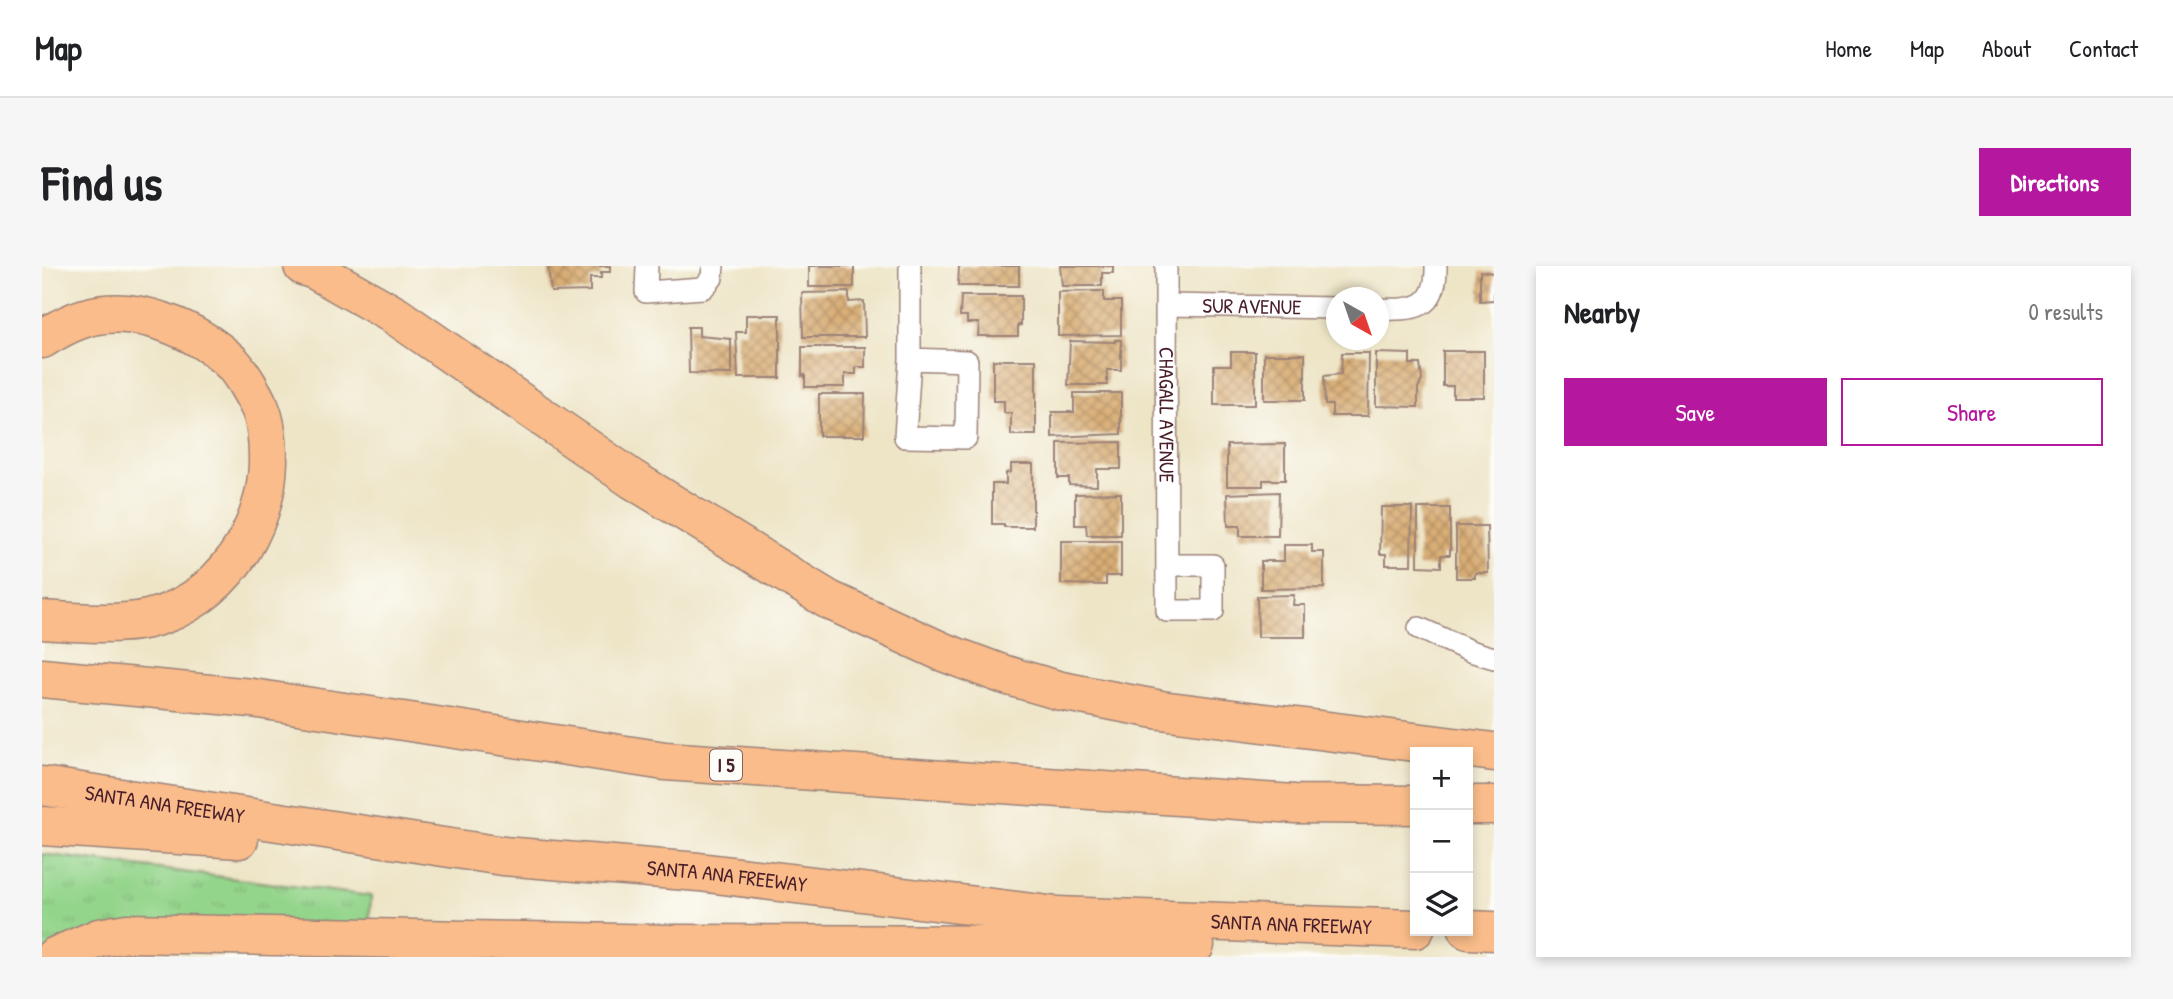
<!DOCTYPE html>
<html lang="en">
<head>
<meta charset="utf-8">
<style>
	:root { --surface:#fff; --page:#f6f6f6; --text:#202124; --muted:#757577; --line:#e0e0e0; --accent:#b5179e }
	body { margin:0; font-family:"Patrick Hand",sans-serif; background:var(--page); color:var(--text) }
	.controls { position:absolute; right:21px; bottom:21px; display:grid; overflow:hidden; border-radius:0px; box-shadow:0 4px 10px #0003 }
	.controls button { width:63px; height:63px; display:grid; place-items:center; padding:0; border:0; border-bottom:2px solid var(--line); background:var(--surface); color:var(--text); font:35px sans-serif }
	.compass { position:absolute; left:1284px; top:21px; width:63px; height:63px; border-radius:50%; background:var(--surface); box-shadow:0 4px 10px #0003; rotate:140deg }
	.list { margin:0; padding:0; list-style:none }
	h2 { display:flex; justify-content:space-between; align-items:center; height:91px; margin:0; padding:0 28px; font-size:30px }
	h2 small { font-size:23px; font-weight:400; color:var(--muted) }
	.actions { display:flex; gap:14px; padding:21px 28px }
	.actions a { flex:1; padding:16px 0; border:2px solid var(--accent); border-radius:0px; text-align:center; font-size:24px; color:var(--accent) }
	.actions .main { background:var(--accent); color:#fff }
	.icon { flex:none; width:38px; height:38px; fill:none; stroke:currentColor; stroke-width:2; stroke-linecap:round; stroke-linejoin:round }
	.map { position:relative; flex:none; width:1452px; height:691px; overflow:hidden; border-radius:0px }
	header { display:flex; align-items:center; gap:42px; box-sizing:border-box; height:98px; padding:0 35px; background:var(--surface); border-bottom:2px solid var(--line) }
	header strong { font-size:33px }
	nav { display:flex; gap:38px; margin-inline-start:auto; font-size:24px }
	.intro { display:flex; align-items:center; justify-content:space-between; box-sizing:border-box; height:168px; padding:0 42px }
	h1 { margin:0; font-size:49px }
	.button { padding:18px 32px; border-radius:0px; background:var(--accent); color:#fff; font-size:24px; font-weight:700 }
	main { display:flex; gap:42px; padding:0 42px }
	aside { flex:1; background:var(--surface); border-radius:0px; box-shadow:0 4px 10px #0003 }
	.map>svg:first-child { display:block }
	.grass { fill:url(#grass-tufts); stroke:#6f7a5c; stroke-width:2 }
	.building { fill:url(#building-cross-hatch) }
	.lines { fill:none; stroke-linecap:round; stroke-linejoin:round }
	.street-casing { stroke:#9c8279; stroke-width:24 }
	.highway-casing { stroke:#9c8279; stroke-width:41 }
	.street { stroke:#fff; stroke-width:21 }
	.highway { stroke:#f9bc8a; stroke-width:38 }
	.labels { text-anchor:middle; stroke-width:5; stroke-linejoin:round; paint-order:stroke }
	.shield { fill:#fdfcf7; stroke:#806168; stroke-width:2 }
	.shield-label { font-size:19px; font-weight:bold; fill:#4a1f2b }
	.street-label { font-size:21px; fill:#4a1f2b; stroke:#fdfcf7 }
</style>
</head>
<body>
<header>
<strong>Map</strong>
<nav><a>Home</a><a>Map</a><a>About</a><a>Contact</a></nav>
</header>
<div class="intro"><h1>Find us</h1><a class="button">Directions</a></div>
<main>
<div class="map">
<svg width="1452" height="691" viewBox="0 0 1452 691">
	<defs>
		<pattern id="grass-tufts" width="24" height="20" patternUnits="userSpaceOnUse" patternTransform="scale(1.75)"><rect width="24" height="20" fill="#94d58c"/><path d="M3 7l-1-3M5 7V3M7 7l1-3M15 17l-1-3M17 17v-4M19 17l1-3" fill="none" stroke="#81b679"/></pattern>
		<pattern id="building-cross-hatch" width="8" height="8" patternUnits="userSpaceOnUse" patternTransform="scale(1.75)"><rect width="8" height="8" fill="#d9ae76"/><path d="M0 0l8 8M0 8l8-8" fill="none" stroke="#b28d61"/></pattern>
	</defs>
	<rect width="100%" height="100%" fill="#fdfcf7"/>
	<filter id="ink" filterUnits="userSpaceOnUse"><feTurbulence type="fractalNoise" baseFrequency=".0143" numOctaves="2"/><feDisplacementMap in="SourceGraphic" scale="14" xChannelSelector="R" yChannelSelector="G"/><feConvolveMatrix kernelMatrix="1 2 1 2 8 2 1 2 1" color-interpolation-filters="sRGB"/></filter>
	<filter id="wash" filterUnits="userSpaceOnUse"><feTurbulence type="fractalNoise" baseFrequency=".00686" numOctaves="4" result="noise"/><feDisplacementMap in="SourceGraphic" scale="28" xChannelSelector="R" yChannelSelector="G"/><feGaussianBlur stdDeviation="1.57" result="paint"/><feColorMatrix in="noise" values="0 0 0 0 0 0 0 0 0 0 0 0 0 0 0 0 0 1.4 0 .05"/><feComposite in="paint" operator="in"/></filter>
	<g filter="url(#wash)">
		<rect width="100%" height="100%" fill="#eee5c7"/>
		<path class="grass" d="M0,588L329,630L327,659L0,686Z"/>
		<g id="blocks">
			<path class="building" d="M506,0H568V6H559V12H548V25L509,26Z
				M767,0H812V21H767Z
				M917,0H977V20H916Z
				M1018,0H1071V7H1060V20H1020Z
				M1438,5L1452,7V34L1438,35Z
				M1055,25H1062V35H1079V69L1016,70V26Z
				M807,26V36L822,35L823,71H761L760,27Z
				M919,30H979V59H976V70H936L937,57H925V50H918Z
				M704,49H738V112H696L694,66H704Z
				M646,61H657V70L689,73V108L647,107Z
				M1073,74H1079V104H1065V119H1026L1028,75L1073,76Z
				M760,81H823V101H814V108H803V121H763V109L760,110Z
				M1401,85H1442V131H1411V120H1401Z
				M1189,86H1213V139H1172V99H1189Z
				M1300,87H1327L1326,150H1290V139H1283L1282,110L1299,108Z
				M1334,87L1368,88V98H1378L1380,114L1376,122V141L1334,140Z
				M1222,88H1263V134H1222Z
				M951,94H994V169H969V147H962V135H951Z
				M1032,127H1079V168L1010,171V146H1032Z
				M777,128H823L822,170H777Z
				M1079,176V203H1055V220L1027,219V212H1016V177Z
				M1243,178V214H1221V220H1185V179Z
				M969,198H991V261H962V258H950V218H964V207L969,206Z
				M1237,226L1236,270H1198V260H1186L1185,228Z
				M1079,227V269H1045L1044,259H1033V228Z
				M1339,241H1370L1369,299H1344V288H1338Z
				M1376,242H1408V289H1399V301L1376,300Z
				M1414,260H1445L1446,307H1433V312H1414Z
				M1019,275H1079V310H1064V319L1019,318Z
				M1242,279H1270V286H1282V322L1219,323V295H1242Z
				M1252,329L1251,339H1263V371H1216L1215,330Z"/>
		</g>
	</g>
	<g filter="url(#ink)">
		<use href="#blocks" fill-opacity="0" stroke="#9c8279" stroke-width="2"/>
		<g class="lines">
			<defs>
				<g id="street">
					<path d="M605,0L604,26L661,22L670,12L671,0"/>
					<path d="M868,0V93L863,171L924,172L925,95L868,93"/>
					<path id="s1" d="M1124,0L1125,345H1171V299H1125"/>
					<path id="s2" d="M1124,39L1294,42"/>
					<path d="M1336,43C1372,44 1395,44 1394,0"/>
					<path d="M1377,362L1428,385L1452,392"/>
				</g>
				<g id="highway">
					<path d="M261,0L273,4L354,50L590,213L787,334L901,386L960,408L1019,425L1119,444L1452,486"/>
					<path d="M0,73C13,65 29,56 43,52C93,37 154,63 190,97C200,108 212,129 218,142C225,158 226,178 226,195C225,265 178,336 106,353C77,360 30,356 0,354"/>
					<path d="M0,412L210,432L623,495L1253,538L1373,539"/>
					<path id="s3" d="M0,520L461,590L657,606L1015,650L1373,663"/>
					<path d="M1426,539H1452"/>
					<path d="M0,560L197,573"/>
					<path d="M1426,664L1452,665"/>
					<path d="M12,691L57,672L85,667L630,678L1153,679"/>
				</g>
			</defs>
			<use href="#street" class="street-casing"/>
			<use href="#highway" class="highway-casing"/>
			<use href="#street" class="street"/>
			<use href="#highway" class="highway"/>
		</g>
	</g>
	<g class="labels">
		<rect class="shield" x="668" y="483.5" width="32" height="31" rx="5"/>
		<g class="shield-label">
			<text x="684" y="506">I 5</text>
		</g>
		<g class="street-label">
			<text dy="7" stroke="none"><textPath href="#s2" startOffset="86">SUR AVENUE</textPath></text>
			<text dy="7" stroke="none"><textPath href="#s1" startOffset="149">CHAGALL AVENUE</textPath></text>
			<text dy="7" stroke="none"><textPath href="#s3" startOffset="124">SANTA ANA FREEWAY</textPath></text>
			<text dy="7" stroke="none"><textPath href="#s3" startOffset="691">SANTA ANA FREEWAY</textPath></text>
			<text dy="7" stroke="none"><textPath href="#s3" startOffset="1258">SANTA ANA FREEWAY</textPath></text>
		</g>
	</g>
</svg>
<div class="controls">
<button>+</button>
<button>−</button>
<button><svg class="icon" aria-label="layers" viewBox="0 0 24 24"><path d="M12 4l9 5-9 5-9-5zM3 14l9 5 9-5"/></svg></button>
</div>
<svg class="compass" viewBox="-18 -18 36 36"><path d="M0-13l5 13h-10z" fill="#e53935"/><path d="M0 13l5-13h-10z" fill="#757577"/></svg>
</div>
<aside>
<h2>Nearby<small>0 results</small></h2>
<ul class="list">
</ul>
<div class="actions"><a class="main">Save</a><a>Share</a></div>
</aside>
</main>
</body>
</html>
